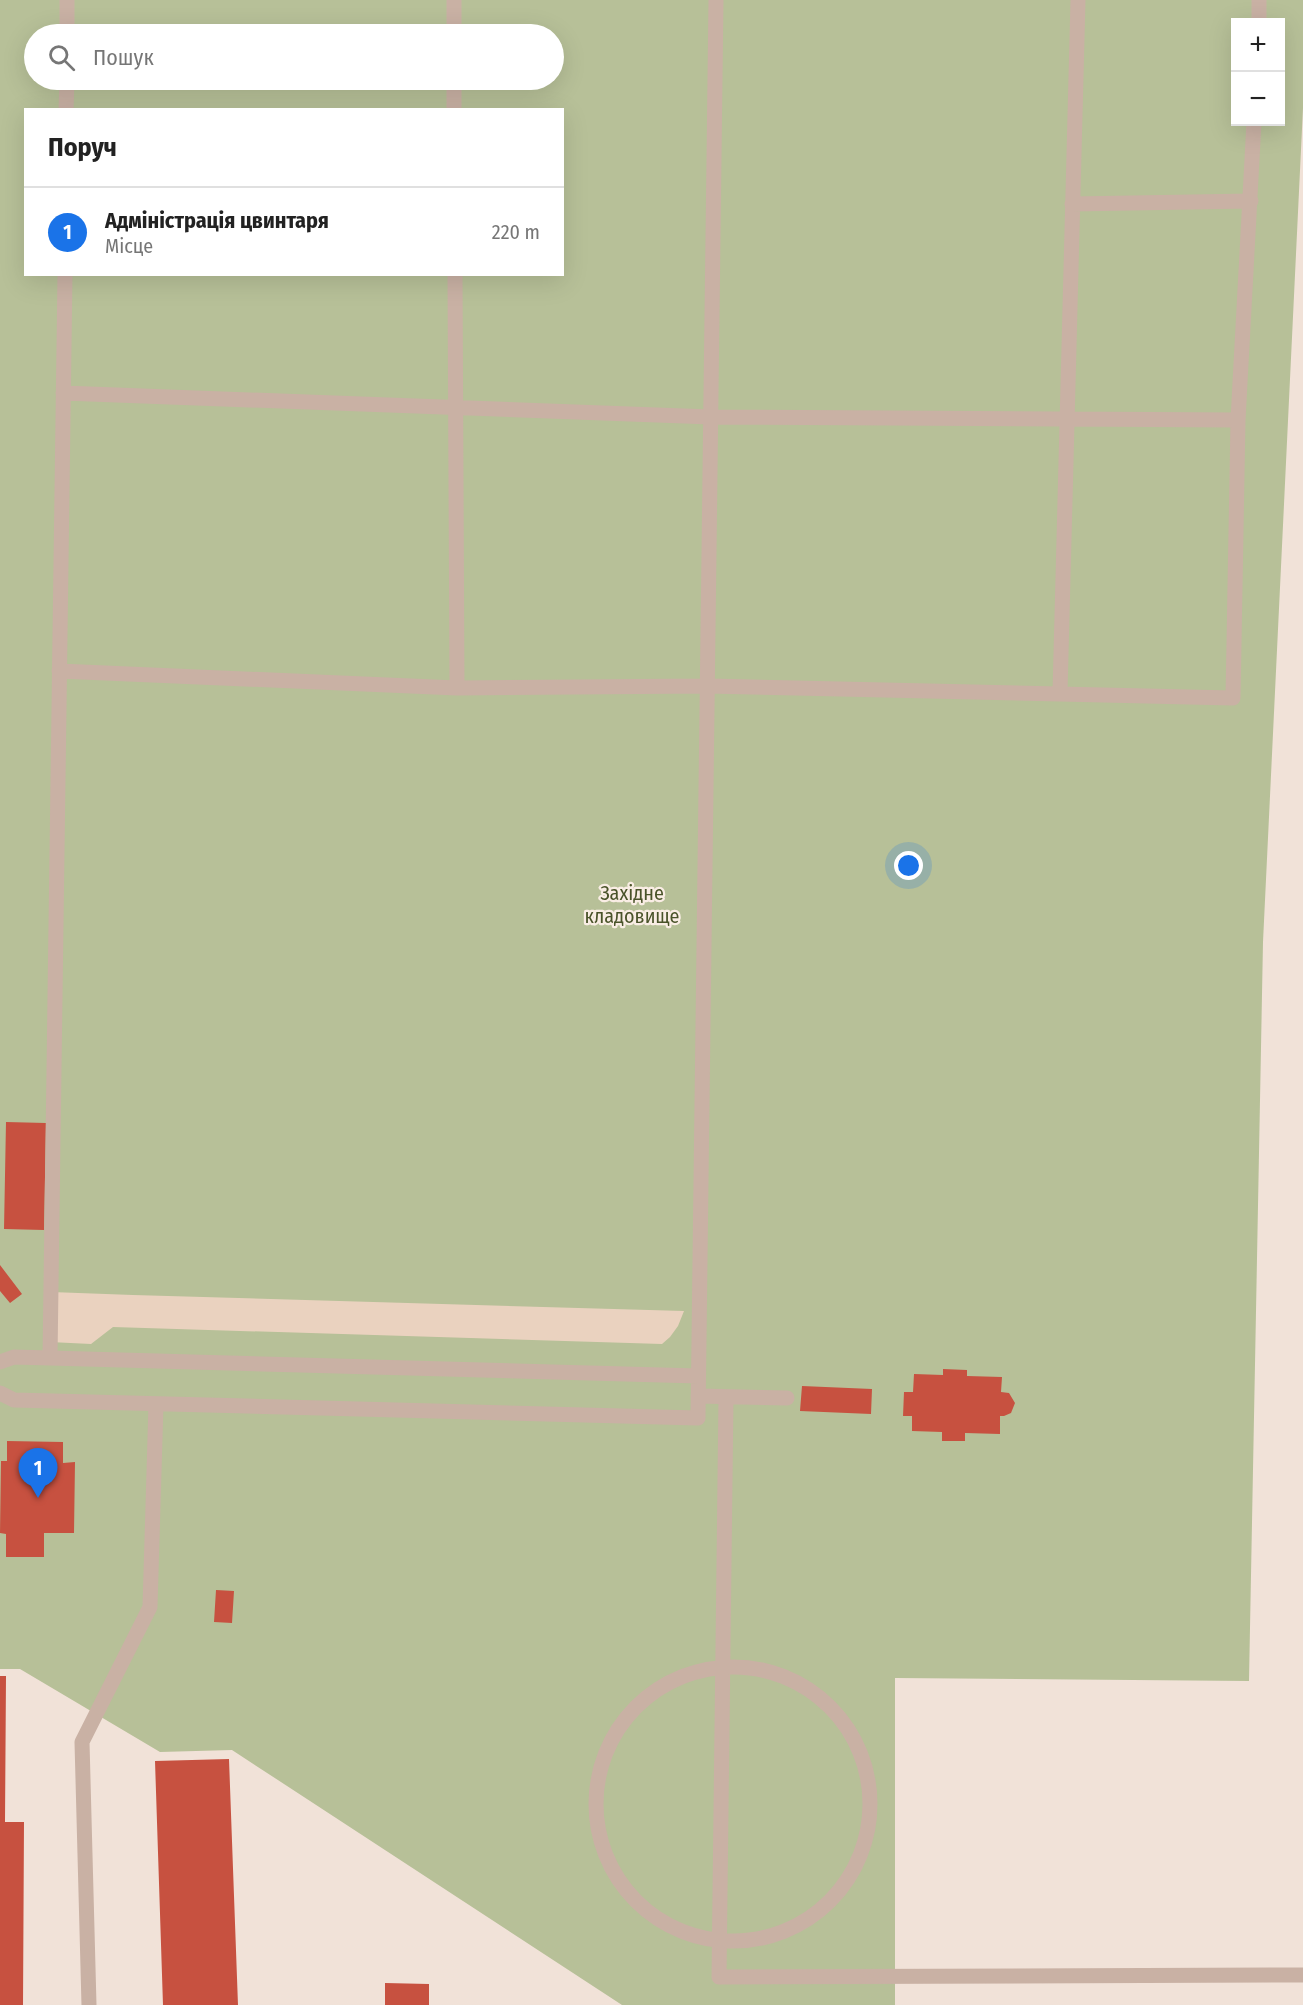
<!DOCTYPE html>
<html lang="uk">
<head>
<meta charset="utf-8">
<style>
	:root { --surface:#fff; --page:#f2f2f2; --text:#222; --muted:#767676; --line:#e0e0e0; --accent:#1a73e8 }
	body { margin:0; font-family:"Fira Sans Condensed",sans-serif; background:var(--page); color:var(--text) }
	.controls { position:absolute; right:18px; top:18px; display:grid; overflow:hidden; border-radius:0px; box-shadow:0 6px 24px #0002 }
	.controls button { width:54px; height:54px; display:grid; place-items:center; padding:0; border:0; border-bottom:2px solid var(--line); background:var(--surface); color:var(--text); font:30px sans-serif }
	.you { position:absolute; left:909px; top:866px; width:21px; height:21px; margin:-15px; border:4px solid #fff; border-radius:50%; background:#1a73e8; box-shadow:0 0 0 9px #1a73e833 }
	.badge { display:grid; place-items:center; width:39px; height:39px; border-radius:50%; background:var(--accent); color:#fff; font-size:20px; font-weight:700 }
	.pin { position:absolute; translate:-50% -50px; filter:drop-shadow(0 2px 3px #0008) }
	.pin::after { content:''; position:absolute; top:32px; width:21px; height:18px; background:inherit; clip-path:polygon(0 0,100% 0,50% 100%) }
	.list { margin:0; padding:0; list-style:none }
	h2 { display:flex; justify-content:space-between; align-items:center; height:78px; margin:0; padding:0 24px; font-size:26px }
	h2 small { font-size:20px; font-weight:400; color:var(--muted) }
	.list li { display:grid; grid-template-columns:39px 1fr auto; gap:18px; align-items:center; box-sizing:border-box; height:90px; padding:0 24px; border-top:2px solid var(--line) }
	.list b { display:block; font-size:22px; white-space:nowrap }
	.list p { margin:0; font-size:20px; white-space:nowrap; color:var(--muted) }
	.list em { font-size:20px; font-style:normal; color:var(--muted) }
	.icon { flex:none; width:33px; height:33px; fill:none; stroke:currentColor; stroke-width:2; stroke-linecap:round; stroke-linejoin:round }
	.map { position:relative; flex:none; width:1303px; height:2005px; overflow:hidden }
	.search { position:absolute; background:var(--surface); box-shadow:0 6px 24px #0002; left:24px; top:24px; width:540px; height:66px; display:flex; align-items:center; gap:15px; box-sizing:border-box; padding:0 21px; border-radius:33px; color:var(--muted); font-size:22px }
	.panel { position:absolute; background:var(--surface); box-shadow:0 6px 24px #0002; left:24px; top:108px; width:540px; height:168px; border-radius:0px }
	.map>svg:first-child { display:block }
	.green { fill:#b7c098; fill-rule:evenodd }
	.plaza { fill:#ead2bf }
	.building { fill:#c75140 }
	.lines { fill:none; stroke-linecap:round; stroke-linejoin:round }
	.minor { stroke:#c9b1a4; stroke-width:15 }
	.labels { text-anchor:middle; stroke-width:4.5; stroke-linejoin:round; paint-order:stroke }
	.park-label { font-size:20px; fill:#495329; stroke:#f9ede4 }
</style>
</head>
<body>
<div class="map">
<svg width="1303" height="2005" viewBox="0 0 1303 2005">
	<rect width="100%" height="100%" fill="#f1e2d8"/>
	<path class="green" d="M0,0H1303V108L1263,942L1249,1681L895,1678V2005H622L232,1750L160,1752L20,1669H0ZM1236,22H1280V122H1236ZM34,34H554V80H34ZM26,110H562V274H26Z"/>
	<path class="plaza" d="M51,1292L133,1295L684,1311L678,1326L670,1337L662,1344L113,1327L91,1344L50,1342Z"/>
	<path class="building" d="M6,1122L46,1123L44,1230L4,1229Z
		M0,1265L22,1294L10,1303L0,1291Z
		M943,1369L967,1370V1376L1002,1377L1001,1392L1009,1393L1015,1403L1011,1413L1004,1416H1000V1434L965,1433V1441H942V1432L912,1431V1416H903L904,1392H913L914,1374L943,1375Z
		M802,1386L872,1389L871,1414L800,1411Z
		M7,1441L63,1442V1463L75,1462L74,1533H44V1557H6V1534L0,1533L1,1461H7Z
		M216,1590L234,1591L232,1623L214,1622Z
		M0,1676H6L5,1822H24L23,2005H0Z
		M229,1759L238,2005H163L155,1761Z
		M385,1983L429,1984V2005H385Z"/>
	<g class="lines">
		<path class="minor" d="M454,0V34
			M1259,22V0
			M67,34V0
			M454,80V110
			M66,110L67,80
			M1072,204L1251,201
			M455,274L457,688
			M63,393L711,417L1238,420
			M59,671L457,688L707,686L1233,698L1238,420L1254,122
			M1060,693L1078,0
			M50,1358L65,274
			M0,1362L14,1357L698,1376
			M0,1393L14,1400L698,1418L716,0
			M698,1396L787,1398
			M726,1397L719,1977L1303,1975
			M596 1804a137 137 0 1 1 274 0a137 137 0 1 1-274 0Z
			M89,2005L82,1742L150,1607L156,1404"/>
	</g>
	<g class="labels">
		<g class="park-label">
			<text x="632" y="900">Західне<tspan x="632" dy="23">кладовище</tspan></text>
		</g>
	</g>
</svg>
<div class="controls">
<button>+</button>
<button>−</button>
</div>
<div class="you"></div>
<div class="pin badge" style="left:38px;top:1498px">1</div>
<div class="search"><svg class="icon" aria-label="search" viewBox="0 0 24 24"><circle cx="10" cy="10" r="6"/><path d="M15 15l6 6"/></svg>Пошук</div>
<section class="panel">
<h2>Поруч<small></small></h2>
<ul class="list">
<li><span class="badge">1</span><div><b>Адміністрація цвинтаря</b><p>Місце</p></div><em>220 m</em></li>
</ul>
</section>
</div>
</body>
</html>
